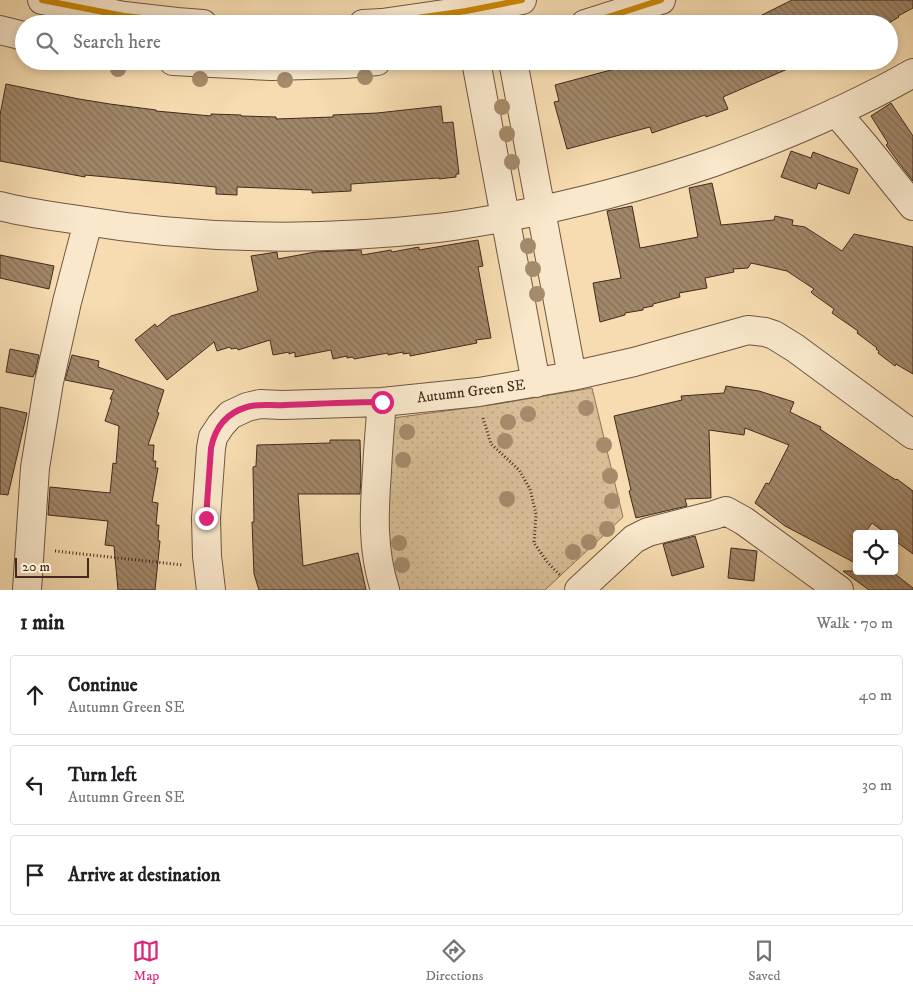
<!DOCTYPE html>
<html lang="en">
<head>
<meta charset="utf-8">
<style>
	:root { --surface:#fff; --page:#f2f2f2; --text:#202124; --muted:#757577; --line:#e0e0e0; --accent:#db2777 }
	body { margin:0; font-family:"IM FELL DW Pica",serif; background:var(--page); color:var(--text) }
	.controls { position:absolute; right:15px; bottom:15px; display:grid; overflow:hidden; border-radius:5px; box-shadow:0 2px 8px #0003 }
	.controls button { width:45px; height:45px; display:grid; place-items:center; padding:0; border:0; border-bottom:1px solid var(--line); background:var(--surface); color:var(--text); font:25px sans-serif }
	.scale { position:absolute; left:15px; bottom:12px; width:74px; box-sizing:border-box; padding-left:5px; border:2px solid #442a1c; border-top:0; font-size:14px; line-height:18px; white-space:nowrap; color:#442a1c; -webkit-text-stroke:4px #f9e8cc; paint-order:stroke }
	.stop { position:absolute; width:15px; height:15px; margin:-11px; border:4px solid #db2777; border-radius:50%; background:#fff }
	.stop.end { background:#db2777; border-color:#fff; box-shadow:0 1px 5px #0008 }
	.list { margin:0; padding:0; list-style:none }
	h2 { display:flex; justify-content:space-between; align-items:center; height:65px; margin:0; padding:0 20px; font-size:21px }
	h2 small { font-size:16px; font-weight:400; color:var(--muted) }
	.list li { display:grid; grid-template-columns:32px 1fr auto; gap:15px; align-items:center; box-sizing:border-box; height:80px; margin:0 10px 10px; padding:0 10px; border:1px solid var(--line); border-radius:5px }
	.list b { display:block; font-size:19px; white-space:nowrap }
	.list p { margin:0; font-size:16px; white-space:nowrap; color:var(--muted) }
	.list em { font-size:16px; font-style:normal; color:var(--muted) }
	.icon { flex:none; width:28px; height:28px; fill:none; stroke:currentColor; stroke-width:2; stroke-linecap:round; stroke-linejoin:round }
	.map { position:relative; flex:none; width:913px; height:590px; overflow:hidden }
	.search { position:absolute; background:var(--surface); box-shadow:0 2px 8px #0003; left:15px; right:15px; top:15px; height:55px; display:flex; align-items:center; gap:12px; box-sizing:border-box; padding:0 18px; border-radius:28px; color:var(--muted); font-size:19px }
	.sheet { height:335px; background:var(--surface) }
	nav { display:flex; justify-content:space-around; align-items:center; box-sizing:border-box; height:70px; border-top:1px solid var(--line); background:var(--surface); font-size:14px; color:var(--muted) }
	nav a { display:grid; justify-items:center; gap:2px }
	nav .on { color:var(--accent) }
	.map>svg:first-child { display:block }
	.grass { fill:url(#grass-dots); stroke:#8e745a }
	.building { fill:url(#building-back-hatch); stroke:#442a1c }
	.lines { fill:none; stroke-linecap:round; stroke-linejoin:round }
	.minor-casing { stroke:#705641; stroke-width:30 }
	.path { stroke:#442a1c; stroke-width:3; stroke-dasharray:1 2.5; stroke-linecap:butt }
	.minor { stroke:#f9e8cc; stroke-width:28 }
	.bus-1-casing { stroke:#f9e8cc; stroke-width:10 }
	.bus-1 { stroke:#ca8707; stroke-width:6 }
	.tree { fill:#a58b6c }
	.route { stroke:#db2777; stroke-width:6 }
	.labels { text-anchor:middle; stroke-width:4.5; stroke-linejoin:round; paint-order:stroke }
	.street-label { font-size:15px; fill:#442a1c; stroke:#f9e8cc }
</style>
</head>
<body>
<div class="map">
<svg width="913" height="590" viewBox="0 0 913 590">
	<defs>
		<pattern id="grass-dots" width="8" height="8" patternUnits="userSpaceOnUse" patternTransform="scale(1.25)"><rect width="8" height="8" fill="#d8be97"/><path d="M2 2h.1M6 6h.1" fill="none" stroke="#bba382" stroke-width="1.8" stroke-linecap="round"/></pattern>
		<pattern id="building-back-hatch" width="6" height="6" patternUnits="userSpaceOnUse" patternTransform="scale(1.25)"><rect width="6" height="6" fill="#a18769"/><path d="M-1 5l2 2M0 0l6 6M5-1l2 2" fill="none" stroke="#856f56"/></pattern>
	</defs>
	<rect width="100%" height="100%" fill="#f6dcb0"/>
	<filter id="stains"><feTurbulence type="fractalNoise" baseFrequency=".004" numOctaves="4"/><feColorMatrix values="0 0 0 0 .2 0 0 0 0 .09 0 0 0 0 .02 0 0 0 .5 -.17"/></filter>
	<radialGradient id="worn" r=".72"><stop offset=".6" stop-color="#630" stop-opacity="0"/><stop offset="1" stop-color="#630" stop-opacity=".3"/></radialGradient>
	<path class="grass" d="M592,388L623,517L545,590H397L385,529L393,418L497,404Z"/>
	<path class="building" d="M792,0H913V8L898,16L899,17L887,24H744Z
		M638,61H806L723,97L728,109L706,117L705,115L652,133L650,127L567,149L554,102L559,101L555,85L622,67Z
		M6,84L79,99L110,104L156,110V111L211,116V114L241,115V116L276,117V119L333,117V115L377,113L441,106L443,123L453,122L459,174H456V177L439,179V178L351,184V191L312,193V190L237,187V195L216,194V187L85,175V177L0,161V115Z
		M891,103L913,136V181L899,163L886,145L888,143L871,116Z
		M791,151L811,158L813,152L858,169L849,194L818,183L816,189L781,177Z
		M712,183L721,225L774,220L775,216L793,220L792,225L805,227L842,251L854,234L913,247V374L896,364L895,366L878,353L879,351L876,349L877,348L857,333L858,331L832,313L834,309L813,294L811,292L814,289L787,271L751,263L748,268L733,269L734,272L705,278L707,288L679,293L680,297L653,304V306L643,308V310L625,313V315L600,322L593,283L621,278L607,211L632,206L640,248L698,237L689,188Z
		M478,240L483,266L478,267L491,338L476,340L477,343L410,356V353L403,354V352L388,355V353L354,359L353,357L347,358V356L333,359L331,350L295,357V352L289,354V352L273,355L270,340L238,350L237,348L231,349L230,347L217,351L214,342L167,380L135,340L155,324L157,327L171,316L258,291L251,256L277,252L278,259L315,252L361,250L362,255L391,250L392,252L419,247V250Z
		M0,255L54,266L49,289L0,278Z
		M10,349L39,355L35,374H34L33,377L6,372Z
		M72,355L99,361L98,367L164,390L157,412L159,413L148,445H154L153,461H156L155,468H158L152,502L158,503L156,525H159L158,541H160L155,590H118L114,546L105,545L108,521L48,515L50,487L110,493L113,463L116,464L119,426L105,421L112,399H110L114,390L65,380Z
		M726,386L759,391L794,402L790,412L821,427L820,429L882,471L896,480L897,479L913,491V554L894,540V534H887L872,523L864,534H857V564L785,526L755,503L766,483L769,484L789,445L745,428L744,435L709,430L711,498L685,499L687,506L636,518L629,491L631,490L614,416L682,400L681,396L724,393Z
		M0,407L27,413L8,495L0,494Z
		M330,440H360L361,478L360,494H298L303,566L358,553L366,590H259L254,574L252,522H254L253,467L256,466L257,445L330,443Z
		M695,536L704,567L672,576L663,544Z
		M731,548L757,551L754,581L728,578Z
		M843,571H891L913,588V590H869Z"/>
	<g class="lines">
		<defs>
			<path id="minor" d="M42,0L124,16L177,22L203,24
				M363,24L382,23L466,11L522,0
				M585,24L661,0
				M0,30L24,36
				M173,61L271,66L345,64L377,61
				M476,61L536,383
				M513,61L572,376
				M836,112L864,145L913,206
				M0,206C26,213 53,216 79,220C198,240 319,241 438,228C455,226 473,223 490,220C566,207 641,187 714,162C783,137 850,109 913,73
				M382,402C380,425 378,448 377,471C374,512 372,550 385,590
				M27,590L35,468L49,382L67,302L88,222
				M211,590L207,556L206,518L211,448L213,437L221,425L230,415L247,407L260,404L282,405L382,402L479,392L572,376L634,362L748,330L765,332L774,335L795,348L913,435
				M579,590L634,539L648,532L714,515L726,511L744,521L839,590"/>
		</defs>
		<use href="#minor" class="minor-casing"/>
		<path class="path" d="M483,418L491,444L519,470L530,489L536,514L534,543L548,563L560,575
			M55,551L183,565"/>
		<use href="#minor" class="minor"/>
		<defs>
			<path id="bus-1" d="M42,0L124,16L200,24
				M368,24L382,23L466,11L522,0
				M586,24L661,0
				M178,61L271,66L345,64L374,61"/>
		</defs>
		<use href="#bus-1" class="bus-1-casing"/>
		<use href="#bus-1" class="bus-1"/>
	</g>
	<g class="tree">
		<circle cx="118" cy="69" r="8"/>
		<circle cx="365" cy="77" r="8"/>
		<circle cx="200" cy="79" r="8"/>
		<circle cx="285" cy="80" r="8"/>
		<circle cx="502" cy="107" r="8"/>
		<circle cx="507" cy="134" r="8"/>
		<circle cx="512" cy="162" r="8"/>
		<circle cx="528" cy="246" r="8"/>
		<circle cx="533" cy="269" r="8"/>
		<circle cx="537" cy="294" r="8"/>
		<circle cx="586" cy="408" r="8"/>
		<circle cx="528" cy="414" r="8"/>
		<circle cx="508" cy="422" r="8"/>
		<circle cx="407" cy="432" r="8"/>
		<circle cx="505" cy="441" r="8"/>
		<circle cx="604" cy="445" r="8"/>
		<circle cx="403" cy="460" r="8"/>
		<circle cx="610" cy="476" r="8"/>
		<circle cx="507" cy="499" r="8"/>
		<circle cx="612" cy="501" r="8"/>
		<circle cx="607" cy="529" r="8"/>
		<circle cx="589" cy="542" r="8"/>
		<circle cx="399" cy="543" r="8"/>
		<circle cx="573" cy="552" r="8"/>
		<circle cx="402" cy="565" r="8"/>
	</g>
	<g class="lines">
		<path class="route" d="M206,518L211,448C215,428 226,413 247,407C260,403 272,406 285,405C317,404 349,402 382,402"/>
	</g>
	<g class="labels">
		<g class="street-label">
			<text transform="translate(471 391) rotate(-7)" y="5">Autumn Green SE</text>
		</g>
	</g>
	<rect width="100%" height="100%" filter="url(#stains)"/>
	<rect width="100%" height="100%" fill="url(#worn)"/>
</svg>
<div class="controls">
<button><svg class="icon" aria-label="locate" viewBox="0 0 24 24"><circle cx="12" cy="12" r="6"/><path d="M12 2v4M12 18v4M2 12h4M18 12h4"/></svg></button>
</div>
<div class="scale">20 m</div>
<div class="stop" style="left:382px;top:402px"></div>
<div class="stop end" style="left:206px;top:518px"></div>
<div class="search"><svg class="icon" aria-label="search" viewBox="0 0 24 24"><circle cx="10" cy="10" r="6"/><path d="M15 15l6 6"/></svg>Search here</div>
</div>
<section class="sheet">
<h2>1 min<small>Walk · 70 m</small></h2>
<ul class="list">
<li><svg class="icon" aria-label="ahead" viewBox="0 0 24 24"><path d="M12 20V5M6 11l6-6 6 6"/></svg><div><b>Continue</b><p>Autumn Green SE</p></div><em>40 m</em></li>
<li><svg class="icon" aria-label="left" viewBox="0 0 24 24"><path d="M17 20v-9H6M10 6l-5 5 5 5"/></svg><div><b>Turn left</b><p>Autumn Green SE</p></div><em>30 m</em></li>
<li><svg class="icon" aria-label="arrive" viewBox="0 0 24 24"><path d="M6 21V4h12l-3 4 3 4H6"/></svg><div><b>Arrive at destination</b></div></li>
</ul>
</section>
<nav>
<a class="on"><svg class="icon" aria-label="map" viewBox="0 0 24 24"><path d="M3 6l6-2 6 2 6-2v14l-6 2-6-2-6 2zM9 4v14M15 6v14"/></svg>Map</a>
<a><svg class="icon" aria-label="directions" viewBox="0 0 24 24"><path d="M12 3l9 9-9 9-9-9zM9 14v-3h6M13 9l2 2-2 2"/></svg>Directions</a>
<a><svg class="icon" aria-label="saved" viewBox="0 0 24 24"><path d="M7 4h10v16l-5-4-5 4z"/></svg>Saved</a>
</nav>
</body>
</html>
